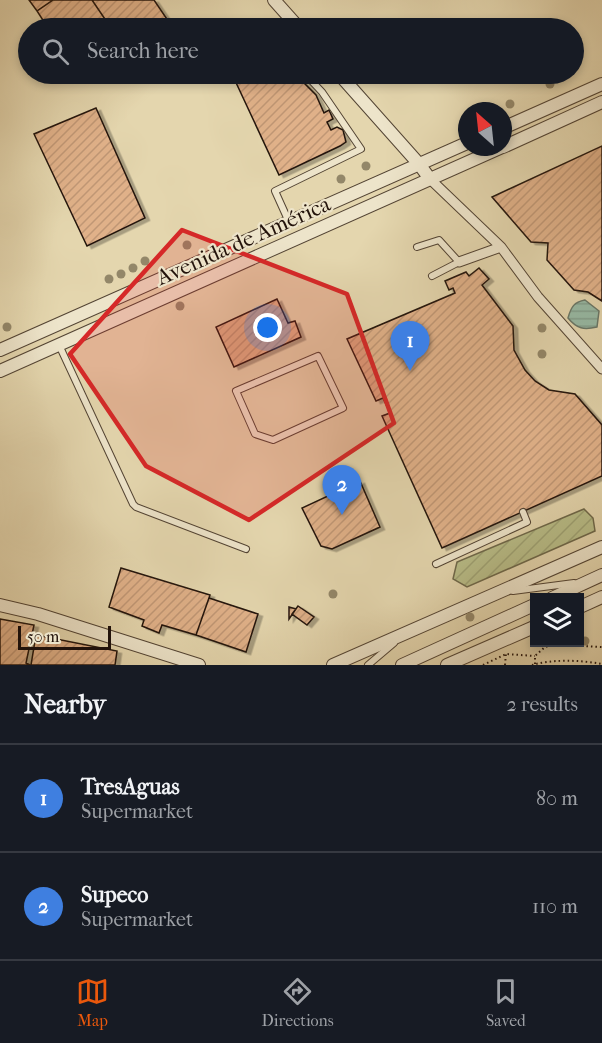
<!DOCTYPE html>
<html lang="en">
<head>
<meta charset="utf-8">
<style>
	:root { --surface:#171b24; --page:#242831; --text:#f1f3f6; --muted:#9ea1a6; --line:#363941; --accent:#ea580c }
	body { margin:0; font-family:"IM FELL French Canon",serif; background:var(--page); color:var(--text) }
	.controls { position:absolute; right:18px; bottom:18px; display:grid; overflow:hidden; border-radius:0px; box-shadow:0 3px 9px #0003 }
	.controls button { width:54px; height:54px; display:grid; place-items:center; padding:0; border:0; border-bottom:2px solid var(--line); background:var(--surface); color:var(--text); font:30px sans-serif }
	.compass { position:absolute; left:458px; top:102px; width:54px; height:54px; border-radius:50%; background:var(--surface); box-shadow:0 3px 9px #0003; rotate:333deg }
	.scale { position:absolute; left:18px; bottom:15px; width:93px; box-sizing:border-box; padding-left:6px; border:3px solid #23130b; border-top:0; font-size:16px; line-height:21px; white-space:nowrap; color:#23130b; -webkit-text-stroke:4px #ede4ca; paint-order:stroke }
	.you { position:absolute; left:268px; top:328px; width:21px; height:21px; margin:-15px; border:4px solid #fff; border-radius:50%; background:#1a73e8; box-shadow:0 0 0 9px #1a73e833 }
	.badge { display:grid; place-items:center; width:39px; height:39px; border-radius:50%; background:var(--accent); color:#fff; font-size:20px; font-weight:700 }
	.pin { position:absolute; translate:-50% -50px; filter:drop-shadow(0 2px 3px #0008) }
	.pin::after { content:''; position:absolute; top:32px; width:21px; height:18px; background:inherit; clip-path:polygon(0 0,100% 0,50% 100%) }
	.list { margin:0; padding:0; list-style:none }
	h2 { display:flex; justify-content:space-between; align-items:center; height:78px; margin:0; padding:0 24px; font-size:26px }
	h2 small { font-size:20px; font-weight:400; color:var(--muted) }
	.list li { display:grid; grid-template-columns:39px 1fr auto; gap:18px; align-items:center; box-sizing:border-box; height:108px; padding:0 24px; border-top:2px solid var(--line) }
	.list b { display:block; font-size:22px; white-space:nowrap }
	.list p { margin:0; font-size:20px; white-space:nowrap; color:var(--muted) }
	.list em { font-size:20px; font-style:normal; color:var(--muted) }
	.icon { flex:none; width:33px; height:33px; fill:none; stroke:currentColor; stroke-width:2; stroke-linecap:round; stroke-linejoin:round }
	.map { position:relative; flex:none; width:602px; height:665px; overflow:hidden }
	.search { position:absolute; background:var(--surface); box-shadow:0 3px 9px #0003; left:18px; right:18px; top:18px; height:66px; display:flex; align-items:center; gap:15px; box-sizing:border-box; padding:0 21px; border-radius:33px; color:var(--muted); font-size:22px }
	.sheet { height:294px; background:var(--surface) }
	nav { display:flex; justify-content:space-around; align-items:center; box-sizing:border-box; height:84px; border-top:2px solid var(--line); background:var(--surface); font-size:16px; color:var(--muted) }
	nav a { display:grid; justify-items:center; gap:3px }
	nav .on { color:var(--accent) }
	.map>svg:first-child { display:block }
	.garden { fill:url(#garden-furrows); stroke:#6e684a; stroke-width:1.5 }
	.water { fill:url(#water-rules); stroke:#697767; stroke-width:1.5 }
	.building { fill:url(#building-hatch); stroke:#23130b; stroke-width:1.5; filter:url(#shadow) }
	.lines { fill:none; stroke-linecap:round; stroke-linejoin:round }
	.service-casing { stroke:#534434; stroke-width:8 }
	.pedestrian-casing { stroke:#534434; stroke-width:11 }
	.minor-casing { stroke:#534434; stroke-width:14 }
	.path { stroke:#23130b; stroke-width:2; stroke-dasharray:1.5 3; stroke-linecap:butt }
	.service { stroke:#ede4ca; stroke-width:6 }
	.pedestrian { stroke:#ede4ca; stroke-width:9 }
	.minor { stroke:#ede4ca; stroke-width:12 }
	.tree { fill:#938769 }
	.marked { fill:#d62828; fill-opacity:0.2; stroke:#d62828; stroke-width:4.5; stroke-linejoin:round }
	.labels { text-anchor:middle; stroke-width:4.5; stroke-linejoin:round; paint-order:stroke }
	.street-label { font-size:22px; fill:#23130b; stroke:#ede4ca }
</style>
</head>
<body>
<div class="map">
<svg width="602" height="665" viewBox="0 0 602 665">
	<defs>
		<pattern id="garden-furrows" width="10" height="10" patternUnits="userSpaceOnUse" patternTransform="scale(1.5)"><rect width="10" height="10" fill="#b8bd88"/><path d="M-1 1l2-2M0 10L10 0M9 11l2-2" fill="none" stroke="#9ea274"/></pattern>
		<pattern id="water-rules" width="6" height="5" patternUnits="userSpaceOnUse" patternTransform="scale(1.5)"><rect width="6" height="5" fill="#97baa5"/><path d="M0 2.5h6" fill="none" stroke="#829f8d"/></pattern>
		<pattern id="building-hatch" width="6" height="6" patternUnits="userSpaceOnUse" patternTransform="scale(1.5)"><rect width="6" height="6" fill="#e0b189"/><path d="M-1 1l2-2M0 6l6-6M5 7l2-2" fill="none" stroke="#c09775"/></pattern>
		<filter id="shadow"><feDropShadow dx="4.5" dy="2.5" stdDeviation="0" flood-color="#0004"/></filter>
	</defs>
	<rect width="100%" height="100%" fill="#e4d6ae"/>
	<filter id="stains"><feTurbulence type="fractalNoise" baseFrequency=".00333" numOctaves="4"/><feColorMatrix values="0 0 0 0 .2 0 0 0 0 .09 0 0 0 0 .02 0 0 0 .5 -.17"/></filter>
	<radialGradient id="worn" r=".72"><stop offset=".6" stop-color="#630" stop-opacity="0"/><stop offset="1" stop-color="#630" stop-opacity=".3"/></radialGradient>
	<path class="garden" d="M584,509L593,518L595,531L467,587L453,579L457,562Z"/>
	<path class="water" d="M585,300L599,311L597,327C584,330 577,329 568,318C571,307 574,302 585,300Z"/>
	<path class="building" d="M29,0H53L37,11Z
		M53,0H92L111,28H48L37,11Z
		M92,0H154L173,28H111Z
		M232,74H295L316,95L324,113L329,110L333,119L327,122L331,130L337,127L343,130L346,142L340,146L279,175Z
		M96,108L145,218L87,246L34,134Z
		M602,146V301L588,292L574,290L547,260L548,243L531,242L492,197Z
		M479,268L489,279L482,285L513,326L514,350L525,370L535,381L549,390L575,394L602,425V476L442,548L382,416L390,413L383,398L376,401L347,339L455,293L453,288L449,290L445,281L466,272L469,276Z
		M277,299L288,323L295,321L301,337L234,367L216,327Z
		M360,481L380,527L332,549L321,546L302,508Z
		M121,568L210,595L196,635L162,625L159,633L142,626L144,620L109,607Z
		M209,598L258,614L246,652L196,635Z
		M298,606L314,617L307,625L292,614Z
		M289,607L296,609L289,619Z
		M0,619L34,625L26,663L30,665H0Z
		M36,635L117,651L115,665H31Z"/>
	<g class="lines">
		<defs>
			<path id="service" d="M289,222L275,191L361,149L322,92L305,74
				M417,247L439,240L459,262L432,276
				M59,345L133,504L136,507L246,549
				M318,356L343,408L273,440L255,434L236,391Z
				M436,564L527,522L523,512
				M513,591L574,583
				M368,665L394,643"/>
			<path id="pedestrian" d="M430,179L501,247L538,297L602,369
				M459,262L501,247"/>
			<path id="minor" d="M274,0L299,28
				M339,74L419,164L430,179
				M503,128L602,84
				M503,147L602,102
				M0,350L467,143
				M0,371L502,147
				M552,598L602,575
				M0,605L38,614L199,665
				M580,607L602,597
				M333,665L602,547
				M402,665L534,605
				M447,665L534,627"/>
		</defs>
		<use href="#service" class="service-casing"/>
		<use href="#pedestrian" class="pedestrian-casing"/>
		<use href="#minor" class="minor-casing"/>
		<path class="path" d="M569,642L583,646L602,647
			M535,664V656L545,647L562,642
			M483,665L506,654L535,656
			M505,665L506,653
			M532,665C553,659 580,660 602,664"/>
		<use href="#service" class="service"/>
		<use href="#pedestrian" class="pedestrian"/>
		<use href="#minor" class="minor"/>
	</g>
	<g class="tree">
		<circle cx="550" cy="84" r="4.5"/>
		<circle cx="510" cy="104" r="4.5"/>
		<circle cx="366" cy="166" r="4.5"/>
		<circle cx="341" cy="179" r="4.5"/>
		<circle cx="187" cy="245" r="4.5"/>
		<circle cx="145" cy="261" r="4.5"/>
		<circle cx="133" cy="268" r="4.5"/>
		<circle cx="121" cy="274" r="4.5"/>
		<circle cx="109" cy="279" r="4.5"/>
		<circle cx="180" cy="306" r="4.5"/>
		<circle cx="7" cy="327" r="4.5"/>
		<circle cx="542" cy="328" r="4.5"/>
		<circle cx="542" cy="354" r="4.5"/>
		<circle cx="333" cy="594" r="4.5"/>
		<circle cx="470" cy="617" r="4.5"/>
		<circle cx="585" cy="641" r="4.5"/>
	</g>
	<path class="marked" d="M182,230L347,294L394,423L249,520L146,466L70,354Z"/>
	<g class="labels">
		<g class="street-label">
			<text transform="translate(243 240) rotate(-24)" y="8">Avenida de América</text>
		</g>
	</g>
	<rect width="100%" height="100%" filter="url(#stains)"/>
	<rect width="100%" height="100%" fill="url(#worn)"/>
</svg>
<div class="controls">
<button><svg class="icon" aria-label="layers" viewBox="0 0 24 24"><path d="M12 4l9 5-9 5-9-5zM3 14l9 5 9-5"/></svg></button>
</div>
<svg class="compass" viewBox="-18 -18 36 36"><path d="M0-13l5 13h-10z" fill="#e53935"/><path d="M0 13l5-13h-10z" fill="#9ea1a6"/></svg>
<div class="scale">50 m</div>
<div class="you"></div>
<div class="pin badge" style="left:410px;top:371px;background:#3f7fe0">1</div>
<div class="pin badge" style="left:342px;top:515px;background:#3f7fe0">2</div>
<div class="search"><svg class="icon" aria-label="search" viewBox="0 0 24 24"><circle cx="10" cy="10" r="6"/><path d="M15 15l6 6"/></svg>Search here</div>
</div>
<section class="sheet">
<h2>Nearby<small>2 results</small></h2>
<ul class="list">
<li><span class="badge" style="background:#3f7fe0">1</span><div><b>TresAguas</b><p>Supermarket</p></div><em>80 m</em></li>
<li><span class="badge" style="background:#3f7fe0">2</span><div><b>Supeco</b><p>Supermarket</p></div><em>110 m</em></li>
</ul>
</section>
<nav>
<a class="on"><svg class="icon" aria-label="map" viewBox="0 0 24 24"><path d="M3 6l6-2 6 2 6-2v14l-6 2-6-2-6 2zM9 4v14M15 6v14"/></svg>Map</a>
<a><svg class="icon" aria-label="directions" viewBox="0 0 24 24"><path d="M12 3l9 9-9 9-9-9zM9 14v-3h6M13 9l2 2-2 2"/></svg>Directions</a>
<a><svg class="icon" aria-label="saved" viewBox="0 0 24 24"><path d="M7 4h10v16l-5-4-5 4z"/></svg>Saved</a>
</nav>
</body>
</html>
